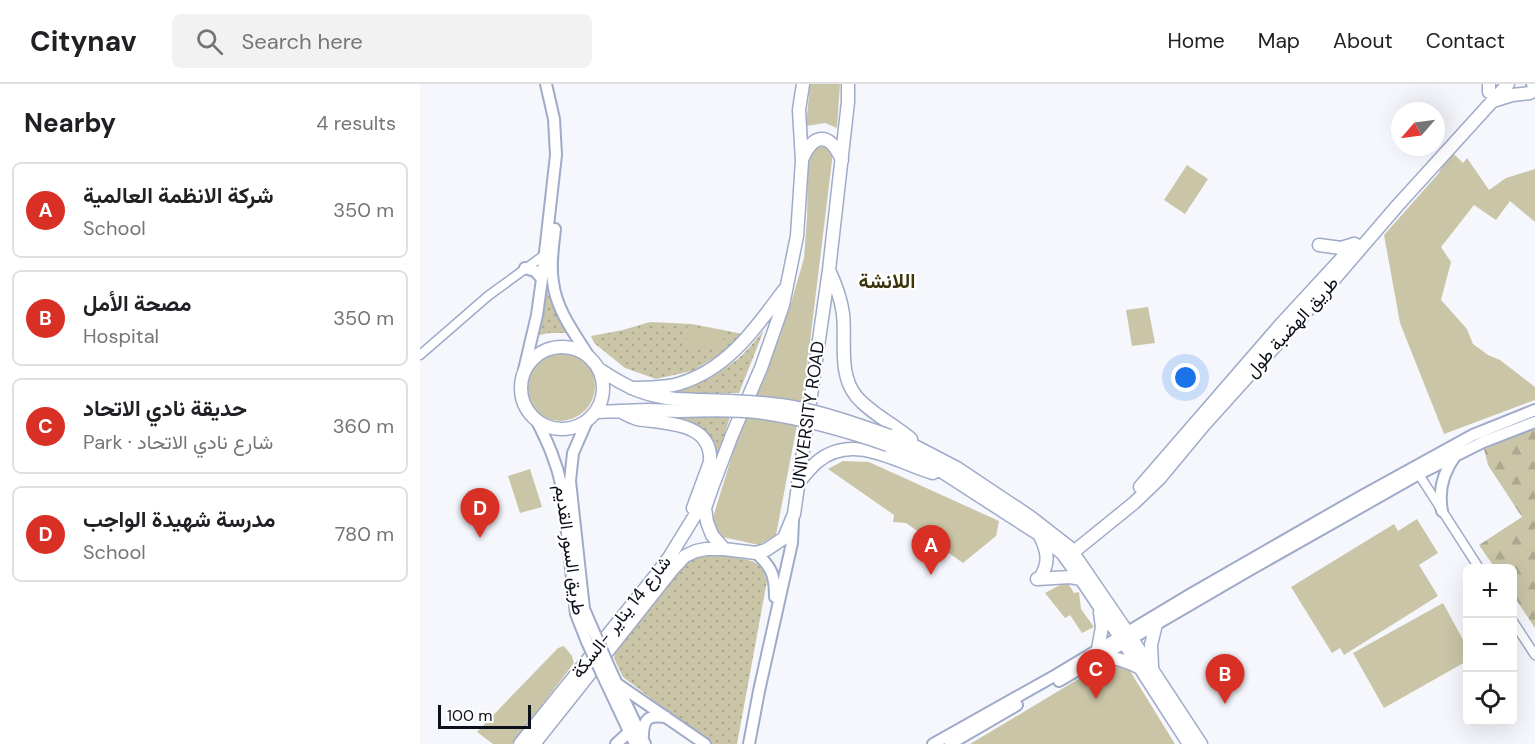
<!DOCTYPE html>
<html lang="en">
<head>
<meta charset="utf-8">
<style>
	:root { --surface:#fff; --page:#f2f2f2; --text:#202124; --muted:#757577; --line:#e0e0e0; --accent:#d93025 }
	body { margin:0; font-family:"DM Sans",Vazirmatn,sans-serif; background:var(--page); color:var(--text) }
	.controls { position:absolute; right:18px; bottom:18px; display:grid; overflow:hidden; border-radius:9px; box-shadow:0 6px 24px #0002 }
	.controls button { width:54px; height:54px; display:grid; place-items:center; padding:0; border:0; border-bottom:2px solid var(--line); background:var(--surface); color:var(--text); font:30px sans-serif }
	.compass { position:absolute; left:971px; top:18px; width:54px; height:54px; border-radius:50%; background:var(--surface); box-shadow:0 6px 24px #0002; rotate:242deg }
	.scale { position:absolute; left:18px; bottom:15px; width:93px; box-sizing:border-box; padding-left:6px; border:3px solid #0c101a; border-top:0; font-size:16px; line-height:21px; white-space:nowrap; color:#0c101a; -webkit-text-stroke:4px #fff; paint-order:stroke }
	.you { position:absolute; left:766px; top:294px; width:21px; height:21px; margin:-15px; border:4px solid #fff; border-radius:50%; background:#1a73e8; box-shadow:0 0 0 9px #1a73e833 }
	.badge { display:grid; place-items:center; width:39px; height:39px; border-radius:50%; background:var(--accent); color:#fff; font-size:20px; font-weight:700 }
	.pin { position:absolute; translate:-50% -50px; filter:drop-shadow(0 2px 3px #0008) }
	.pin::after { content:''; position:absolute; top:32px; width:21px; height:18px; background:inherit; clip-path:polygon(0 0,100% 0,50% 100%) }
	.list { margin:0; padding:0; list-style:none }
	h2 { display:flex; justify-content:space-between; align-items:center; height:78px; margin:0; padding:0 24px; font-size:26px }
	h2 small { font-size:20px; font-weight:400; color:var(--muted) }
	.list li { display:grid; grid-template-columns:39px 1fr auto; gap:18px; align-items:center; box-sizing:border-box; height:96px; margin:0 12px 12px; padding:0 12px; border:2px solid var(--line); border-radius:9px }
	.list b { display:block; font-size:22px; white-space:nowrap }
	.list p { margin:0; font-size:20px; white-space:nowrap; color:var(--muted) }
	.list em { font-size:20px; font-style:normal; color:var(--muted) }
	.icon { flex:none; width:33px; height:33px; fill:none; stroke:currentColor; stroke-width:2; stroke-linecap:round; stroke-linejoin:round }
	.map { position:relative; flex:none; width:1115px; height:660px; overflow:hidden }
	header { display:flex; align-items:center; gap:36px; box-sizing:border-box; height:84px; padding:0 30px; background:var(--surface); border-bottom:2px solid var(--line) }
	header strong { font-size:28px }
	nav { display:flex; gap:33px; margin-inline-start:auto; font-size:21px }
	.search { width:420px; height:54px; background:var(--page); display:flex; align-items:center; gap:15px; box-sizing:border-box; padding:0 21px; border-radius:9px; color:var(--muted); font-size:22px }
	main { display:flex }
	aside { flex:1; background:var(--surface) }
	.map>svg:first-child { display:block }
	.grass { fill:url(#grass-dots) }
	.forest { fill:url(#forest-firs) }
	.green { fill:#cac5a7 }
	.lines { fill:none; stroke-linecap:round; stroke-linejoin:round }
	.minor-casing { stroke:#9fabc8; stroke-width:11 }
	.major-casing { stroke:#9fabc8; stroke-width:14 }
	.highway-casing { stroke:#9fabc8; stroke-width:15 }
	.minor { stroke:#fff; stroke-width:8 }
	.major { stroke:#fff; stroke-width:10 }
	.highway { stroke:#fff; stroke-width:12 }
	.major-bridge-casing { stroke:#9fabc8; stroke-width:14; stroke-linecap:butt }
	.highway-bridge-casing { stroke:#9fabc8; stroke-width:15; stroke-linecap:butt }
	.major-bridge { stroke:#fff; stroke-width:10 }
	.highway-bridge { stroke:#fff; stroke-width:12 }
	.labels { text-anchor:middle; stroke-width:4.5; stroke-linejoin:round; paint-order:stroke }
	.street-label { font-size:18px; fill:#0c101a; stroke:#fff }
	.neighbourhood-label { font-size:20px; font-weight:bold; fill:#3d350b; stroke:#fff }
</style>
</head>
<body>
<header>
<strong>Citynav</strong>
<div class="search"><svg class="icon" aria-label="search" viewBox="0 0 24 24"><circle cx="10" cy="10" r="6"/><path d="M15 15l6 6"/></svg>Search here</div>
<nav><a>Home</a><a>Map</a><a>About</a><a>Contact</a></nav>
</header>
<main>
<aside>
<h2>Nearby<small>4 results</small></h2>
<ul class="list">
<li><span class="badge">A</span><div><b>شركة الانظمة العالمية</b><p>School</p></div><em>350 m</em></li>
<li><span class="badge">B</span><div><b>مصحة الأمل</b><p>Hospital</p></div><em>350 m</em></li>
<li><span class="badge">C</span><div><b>حديقة نادي الاتحاد</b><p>Park · شارع نادي الاتحاد</p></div><em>360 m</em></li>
<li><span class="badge">D</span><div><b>مدرسة شهيدة الواجب</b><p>School</p></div><em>780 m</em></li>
</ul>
</aside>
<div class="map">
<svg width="1115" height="660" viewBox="0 0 1115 660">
	<defs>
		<pattern id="grass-dots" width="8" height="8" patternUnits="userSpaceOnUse" patternTransform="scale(1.5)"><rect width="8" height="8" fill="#cac5a7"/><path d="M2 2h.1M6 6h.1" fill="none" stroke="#aca88f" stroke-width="1.8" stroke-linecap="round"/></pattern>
		<pattern id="forest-firs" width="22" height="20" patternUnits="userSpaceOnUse" patternTransform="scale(1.5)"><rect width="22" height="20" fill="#cac5a7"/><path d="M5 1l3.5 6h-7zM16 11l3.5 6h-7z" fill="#aca88f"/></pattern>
	</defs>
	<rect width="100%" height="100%" fill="#f5f7fd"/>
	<path class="grass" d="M124,202L147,249H129L116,252Z
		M230,238L272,240L323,250L299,271L272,287L236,295L205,284L174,259L171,252L203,246Z
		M344,246L319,309H251C275,301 298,291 319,274C328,266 336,255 344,246Z
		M311,330L297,373C291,340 266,338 237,331Z
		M283,469C295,471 328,473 337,480C343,484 345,491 347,497L317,660H291L203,593L194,574L195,566L265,479Z"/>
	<path class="forest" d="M1115,344V544L1093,511L1092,484H1075L1059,461L1102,433L1068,381L1064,365Z"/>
	<path class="green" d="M390,0H420L417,44L405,39L386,42Z
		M398,60L407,62L412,67V77L385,299L356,451L339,461L302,453L294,441V430L323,336L344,295L369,226L384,174L387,133L388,71Z
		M1032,68L1043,79L1047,74L1069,106L1086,94L1115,85V138L1090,117L1076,136L1054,121L1021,163L1031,178L1021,216L1047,245L1053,260L1068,271L1080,276L1115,303V316L1024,350L980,239L964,151L1018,90Z
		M767,81L788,95L765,130L744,116Z
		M728,223L735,259L712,262L706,226Z
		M267,243L304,246L302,266L266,263Z
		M105 302a35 35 0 1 1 70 0a35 35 0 1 1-70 0Z
		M423,377L449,378L579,437L576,452L543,479L486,439L473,438L474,431L408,385Z
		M110,385L122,423L100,429L88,392Z
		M997,435L1018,469L999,481L1018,512L924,571L920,564L912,569L871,503L974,440L978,447Z
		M648,499L654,509L659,508L661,525L674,543L662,549L650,531L645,534L625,509L642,500Z
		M1023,519L1047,563V577L964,624L933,569Z
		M144,562L152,572L154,579L92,660H73L57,648L138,564Z
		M703,578L710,587L755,660H550L685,579Z"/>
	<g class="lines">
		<defs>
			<path id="minor" d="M0,271L68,212L127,169
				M996,386L1059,484
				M1092,536L1115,571"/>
			<path id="major" d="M1112,0L1115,1
				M135,145C133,163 130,181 133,198C136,225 154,249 168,271
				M105,184L115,187L122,195
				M104,286L117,231L122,195L136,71L134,35L126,0
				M117,337C128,359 137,379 142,404L156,530
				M1022,427C1018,406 1023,388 1036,371
				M336,469C352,483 355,492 355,513
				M164,525L150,397L153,369L167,337
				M190,585L225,660
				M182,590L215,660
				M639,597L833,484L999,390L1063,358L1115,338
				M196,599L285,660
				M223,652C223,634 229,631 246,633
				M196,660L209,648
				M329,660L339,607L372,459L373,437
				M513,660L636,591L771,510L940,413L1053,351L1115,326
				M530,660L597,621"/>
			<path id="highway" d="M1069,0V8
				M1073,17L1092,11L1110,9
				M382,76C386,65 397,47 411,59C416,63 419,70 422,76
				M899,161L921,164L934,160
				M409,186C416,201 421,214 423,230C426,256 418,290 436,312C451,330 474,340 491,355
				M101 304a41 41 0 1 1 82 0a41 41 0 1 1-82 0Z
				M179,285C206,303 224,312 256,315
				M211,304C227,304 243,304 258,300C307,286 335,245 364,206
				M200,327C205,330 211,333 217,335C244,340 293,337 290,378L273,424
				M176,328L227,326L258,327
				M470,352L487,358L537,384L609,432L649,463L712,555L781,660
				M468,361L508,379L527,391L620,451L642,469L661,495L704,559L769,660
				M378,399C384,392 390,384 397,378C433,348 476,378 513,389
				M720,403L862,239L935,160
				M620,452C627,466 630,478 621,492
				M304,465L292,451L287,438L285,424L293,401L312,351L341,284L363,221L377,152L382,77L379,26L383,0
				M646,474L714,419L740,394L784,341L886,228L978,121L1088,0
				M617,495L650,493L661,495
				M678,565L682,543L680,528
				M681,573C696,573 707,577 720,584
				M732,583L731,561L736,540
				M100,660L236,491L250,472L285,415
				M114,660L252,486L265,472L276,467L286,465H304L336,469L346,466L364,454L374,430L409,186L428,18V0"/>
		</defs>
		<use href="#minor" class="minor-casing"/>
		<use href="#major" class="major-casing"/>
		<use href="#highway" class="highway-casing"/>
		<use href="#minor" class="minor"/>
		<use href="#major" class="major"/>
		<use href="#highway" class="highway"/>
		<defs>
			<path id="major-bridge" d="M164,525L190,585
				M156,530L167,558L182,590"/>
			<path id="highway-bridge" d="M256,315C293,317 330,316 367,322C402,328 436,340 470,352
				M258,327C285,326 311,325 337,328C382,334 425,346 468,361"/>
		</defs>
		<use href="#major-bridge" class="major-bridge-casing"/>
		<use href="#highway-bridge" class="highway-bridge-casing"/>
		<use href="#major-bridge" class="major-bridge"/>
		<use href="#highway-bridge" class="highway-bridge"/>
	</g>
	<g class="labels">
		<g class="street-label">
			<text transform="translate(872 243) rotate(-48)" y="6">طريق الهضبة طول</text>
			<text transform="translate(388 331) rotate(-82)" y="6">UNIVERSITY ROAD</text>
			<text transform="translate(150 466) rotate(82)" y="6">طريق السور القديم</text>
			<text transform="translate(201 533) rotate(-52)" y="6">شارع 14 يناير -السكة</text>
		</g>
		<g class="neighbourhood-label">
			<text x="467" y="204">اللانشة</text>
		</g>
	</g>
</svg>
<div class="controls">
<button>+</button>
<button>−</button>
<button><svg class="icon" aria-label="locate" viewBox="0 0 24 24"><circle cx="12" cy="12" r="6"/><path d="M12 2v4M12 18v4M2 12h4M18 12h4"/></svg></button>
</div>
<svg class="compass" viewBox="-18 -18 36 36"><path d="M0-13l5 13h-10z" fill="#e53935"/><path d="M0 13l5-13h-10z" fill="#757577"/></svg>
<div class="scale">100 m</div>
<div class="you"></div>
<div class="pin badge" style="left:511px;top:491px">A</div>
<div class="pin badge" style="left:805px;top:620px">B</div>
<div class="pin badge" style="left:676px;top:615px">C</div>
<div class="pin badge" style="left:60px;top:454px">D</div>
</div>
</main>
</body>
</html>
